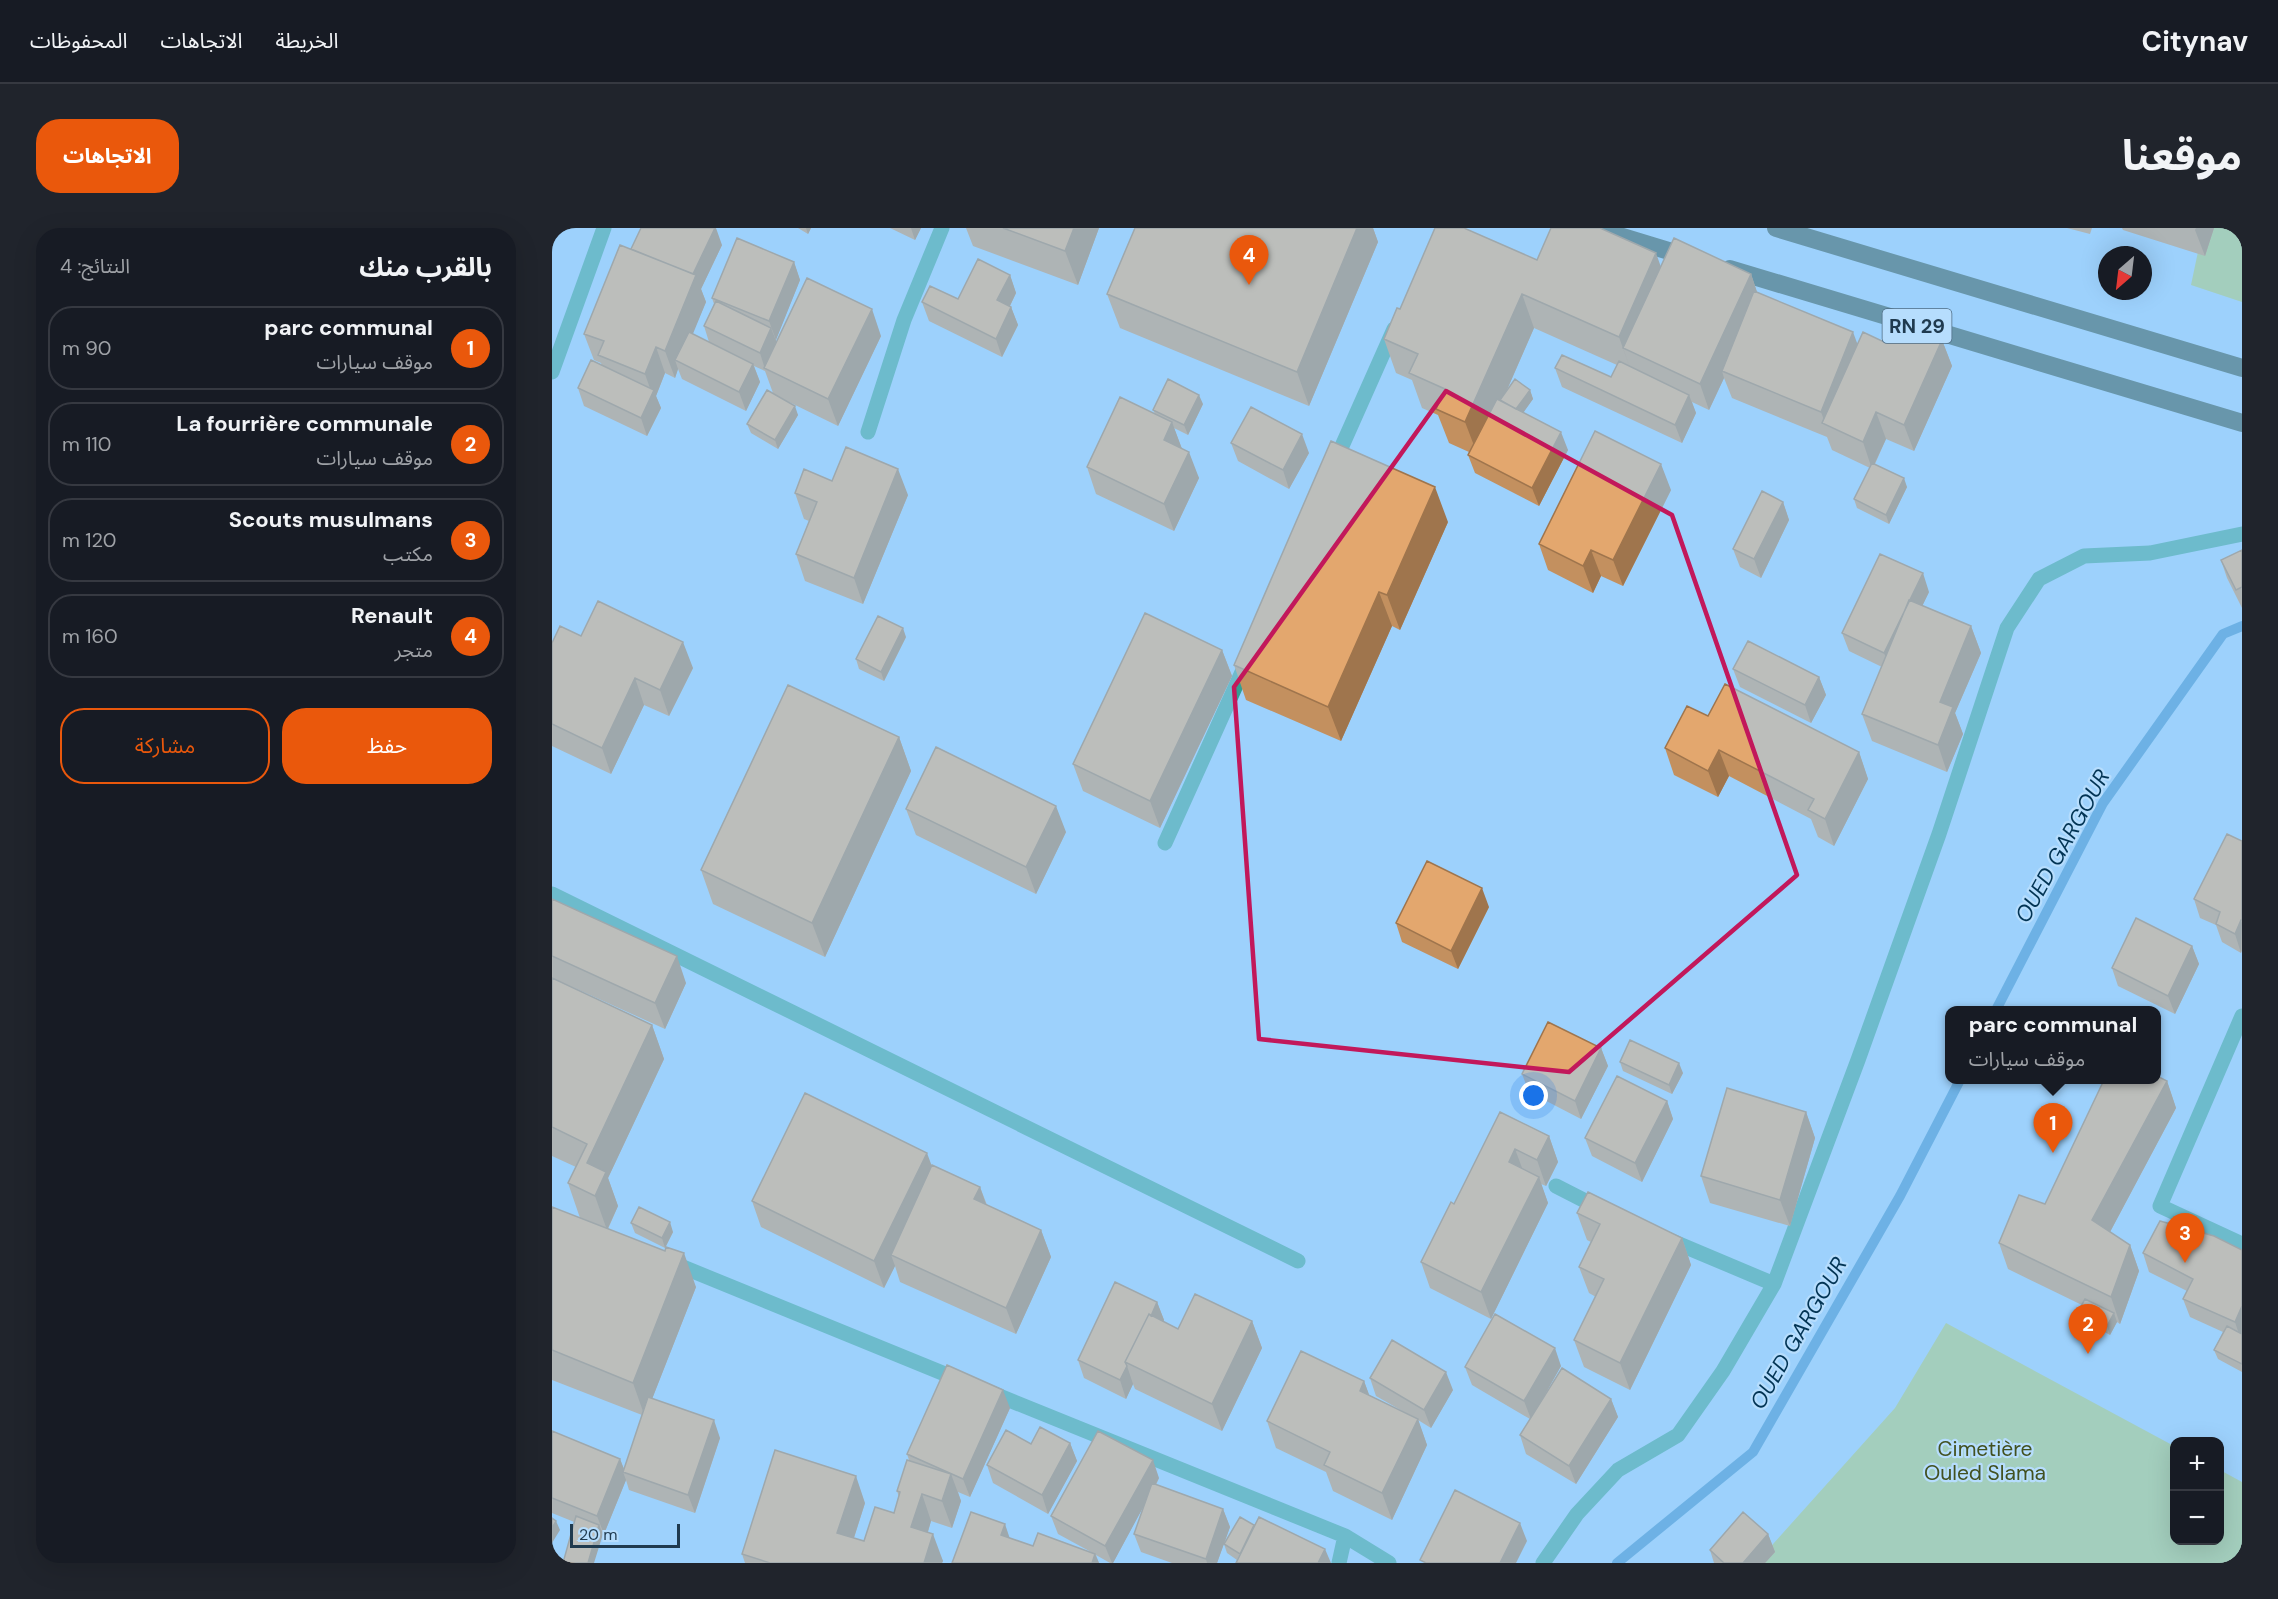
<!DOCTYPE html>
<html lang="ar">
<head>
<meta charset="utf-8">
<style>
	:root { --surface:#171b24; --page:#20242c; --text:#f1f3f6; --muted:#9ea1a6; --line:#363941; --accent:#ea580c }
	body { margin:0; font-family:"DM Sans","Noto Sans Arabic",sans-serif; background:var(--page); color:var(--text); direction:rtl }
	.controls { position:absolute; right:18px; bottom:18px; display:grid; overflow:hidden; border-radius:12px; box-shadow:0 6px 24px #0002 }
	.controls button { width:54px; height:54px; display:grid; place-items:center; padding:0; border:0; border-bottom:2px solid var(--line); background:var(--surface); color:var(--text); font:30px sans-serif }
	.compass { position:absolute; left:1546px; top:18px; width:54px; height:54px; border-radius:50%; background:var(--surface); box-shadow:0 6px 24px #0002; rotate:208deg }
	.scale { position:absolute; left:18px; bottom:15px; width:110px; box-sizing:border-box; padding-left:6px; border:3px solid #1f3a4f; border-top:0; font-size:16px; line-height:21px; white-space:nowrap; color:#1f3a4f; -webkit-text-stroke:4px #b6ddfd; paint-order:stroke }
	.you { position:absolute; left:982px; top:868px; width:21px; height:21px; margin:-15px; border:4px solid #fff; border-radius:50%; background:#1a73e8; box-shadow:0 0 0 9px #1a73e833 }
	.badge { display:grid; place-items:center; width:39px; height:39px; border-radius:50%; background:var(--accent); color:#fff; font-size:20px; font-weight:700 }
	.pin { position:absolute; translate:-50% -50px; filter:drop-shadow(0 2px 3px #0008) }
	.pin::after { content:''; position:absolute; top:32px; width:21px; height:18px; background:inherit; clip-path:polygon(0 0,100% 0,50% 100%) }
	.popup { position:absolute; left:1393px; top:778px; width:216px; height:78px; box-sizing:border-box; display:grid; place-content:center; border-radius:12px; background:var(--surface); filter:drop-shadow(0 2px 4px #0005); font-size:20px; white-space:nowrap; color:var(--muted) }
	.popup b { font-size:22px; color:var(--text) }
	.popup::after { content:''; position:absolute; left:50%; top:100%; margin-left:-12px; border:12px solid transparent; border-top-color:var(--surface) }
	.list { margin:0; padding:0; list-style:none }
	h2 { display:flex; justify-content:space-between; align-items:center; height:78px; margin:0; padding:0 24px; font-size:26px }
	h2 small { font-size:20px; font-weight:400; color:var(--muted) }
	.list li { display:grid; grid-template-columns:39px 1fr auto; gap:18px; align-items:center; box-sizing:border-box; height:84px; margin:0 12px 12px; padding:0 12px; border:2px solid var(--line); border-radius:24px }
	.list b { display:block; font-size:22px; white-space:nowrap }
	.list p { margin:0; font-size:20px; white-space:nowrap; color:var(--muted) }
	.list em { font-size:20px; font-style:normal; color:var(--muted) }
	.actions { display:flex; gap:12px; padding:18px 24px }
	.actions a { flex:1; padding:14px 0; border:2px solid var(--accent); border-radius:24px; text-align:center; font-size:21px; color:var(--accent) }
	.actions .main { background:var(--accent); color:#fff }
	.map { position:relative; flex:none; width:1690px; height:1335px; overflow:hidden; direction:ltr; border-radius:24px }
	header { display:flex; align-items:center; gap:36px; box-sizing:border-box; height:84px; padding:0 30px; background:var(--surface); border-bottom:2px solid var(--line) }
	header strong { font-size:28px }
	nav { display:flex; gap:33px; margin-inline-start:auto; font-size:21px }
	.intro { display:flex; align-items:center; justify-content:space-between; box-sizing:border-box; height:144px; padding:0 36px }
	h1 { margin:0; font-size:42px }
	.button { padding:15px 27px; border-radius:24px; background:var(--accent); color:#fff; font-size:21px; font-weight:700 }
	main { display:flex; gap:36px; padding:0 36px }
	aside { flex:1; background:var(--surface); border-radius:24px; box-shadow:0 6px 24px #0002 }
	.map>svg:first-child { display:block }
	.green { fill:#acc972 }
	.lines { fill:none; stroke-linecap:round; stroke-linejoin:round }
	.stream { stroke:#348bca; stroke-width:10 }
	.minor { stroke:#339f93; stroke-width:15 }
	.highway { stroke:#294e49; stroke-width:18 }
	.wall { fill:#c3905f }
	.shaded-wall { fill:#9f754d }
	.building { fill:#e3a76e; stroke:#9f754d; stroke-width:1.5 }
	.marked { fill:none; stroke:#c2185b; stroke-width:4.5; stroke-linejoin:round }
	.labels { text-anchor:middle; stroke-width:4.5; stroke-linejoin:round; paint-order:stroke }
	.shield { fill:#b6ddfd; stroke:#4c6b83; stroke-width:1.5 }
	.shield-label { font-size:20px; font-weight:bold; fill:#1f3a4f }
	.park-label { font-size:21px; fill:#425120; stroke:#b6ddfd }
	.water-label { font-size:22px; font-style:italic; fill:#023454; stroke:#b6ddfd }
</style>
</head>
<body>
<header>
<strong>Citynav</strong>
<nav><a>الخريطة</a><a>الاتجاهات</a><a>المحفوظات</a></nav>
</header>
<div class="intro"><h1>موقعنا</h1><a class="button">الاتجاهات</a></div>
<main>
<div class="map">
<svg width="1690" height="1335" viewBox="0 0 1690 1335">
	<rect width="100%" height="100%" fill="#9dd1fc"/>
	<path class="green" d="M1651,0H1690V74L1639,57Z
		M1394,1095L1622,1218V1312H1668V1242L1690,1254V1335H1204L1343,1180Z"/>
	<g class="lines">
		<path class="stream" d="M1444,782L1551,575L1671,406L1690,398
			M1065,1335L1201,1224L1348,968L1408,852"/>
		<path class="minor" d="M0,144L52,0
			M316,204L352,92L390,0
			M782,236L842,101
			M613,615L695,433
			M0,666L746,1033
			M1690,788L1608,978L1690,1016
			M1004,958L1049,981
			M1115,1011L1222,1056
			M121,1035L410,1153
			M435,1163L793,1308L787,1335
			M793,1308L837,1335
			M991,1335L1025,1286L1066,1242L1126,1207L1171,1143L1222,1056L1306,832L1387,606L1455,400L1487,351L1532,328L1598,325L1690,306"/>
		<path class="highway" d="M1041,0L1140,30
			M1224,0L1690,140
			M1178,41L1690,195"/>
	</g>
	<path class="wall" d="M246,0H259L256,6Z
		M338,0H369L363,12Z
		M414,0H547L526,57L421,18Z
		M583,0H821L826,14L757,178L568,100L555,66Z
		M1515,0H1540L1538,6Z
		M1570,0H1662L1653,28L1571,2Z
		M170,17L149,61L154,74L140,106L157,114L152,98L162,76L160,70L242,34L248,52L224,111V114L329,108L286,198L237,174L246,187L226,221L199,205L195,196L221,165L213,143L202,138L208,154L194,183L130,151L126,141L123,150L113,145L104,168L109,180L95,208L32,178L26,160L50,138L49,135L42,132L32,106L79,21Z
		M985,32L1109,39L1199,46L1205,64L1306,116L1332,114L1390,112L1400,138L1362,223L1334,211L1323,236L1355,259L1337,296L1305,280L1302,271L1318,240L1280,222L1275,209L1180,170L1172,150L1157,182L1140,174L1144,185L1130,215L1010,159L1003,140L1059,149L1065,137L982,100L955,162H978L981,171L971,184L1016,222L987,278L923,245L916,227L917,224L897,215L886,187L870,180L860,152L844,145L832,111L848,81Z
		M458,47L464,65L458,78L459,79L466,97L450,129L377,93L370,74L406,71Z
		M651,176L636,207L622,200L630,221L647,250L622,303L544,266L535,239L603,186L601,182Z
		M679,215L757,225L737,261L686,233Z
		M1119,262L1071,358L1049,348L1041,365L996,342L987,316Z
		M243,265L356,267L311,376L253,353L244,326L257,293L252,291Z
		M1231,274L1237,292L1209,350L1188,339L1181,321Z
		M896,294L848,402L840,398L789,513L694,472L682,437Z
		M1690,322V380L1675,350L1669,332Z
		M1377,364L1370,378L1419,398L1429,425L1403,485L1411,506L1395,544L1320,513L1310,486L1330,439L1297,423L1290,405Z
		M29,408L141,440L117,488L92,477L59,546L0,518V415Z
		M354,409L332,453L307,441L304,431Z
		M670,422L680,448L608,600L531,563L521,536Z
		M1181,441L1267,449L1274,467L1259,495L1188,459Z
		M1156,488L1307,524L1316,551L1282,618L1266,609L1259,591L1177,548L1166,569L1122,547L1113,520Z
		M347,509L359,543L273,729L161,676L149,642Z
		M354,581L514,604L484,666L364,607Z
		M1690,613V723L1689,725L1670,714L1664,697L1648,690L1642,671Z
		M0,671L134,755L113,801L16,757L100,797L112,831L56,950L66,978L56,1001L144,1059L100,1171L168,1210L143,1285L77,1262L74,1252L52,1306L0,1285V1203L68,1231L72,1241L90,1187L0,1152V979L38,994L28,990L16,955L24,939L0,928Z
		M937,679L906,741L850,714L844,695Z
		M1640,718L1647,736L1623,786L1566,758L1560,740Z
		M1049,820L1056,838L1029,891L977,864L970,846Z
		M1068,834L1131,845L1120,866L1071,843Z
		M1615,853L1624,880L1558,1004L1578,1017L1587,1043L1568,1096L1565,1094L1558,1107L1530,1092L1527,1082L1530,1077L1456,1041L1447,1015L1493,976Z
		M1115,873L1121,891L1090,954L1040,928L1033,910Z
		M948,884L997,908L1006,934L994,958L989,956L996,975L939,1091L878,1060L869,1034L902,976Z
		M1254,884L1263,910L1238,998L1158,975L1149,948Z
		M380,938L428,959L435,977L489,1002L499,1029L464,1106L348,1054L343,1038L332,1060L209,999L200,973Z
		M1025,985L1130,1010L1139,1037L1078,1162L1032,1139L1022,1112L1044,1069L1037,1065L1027,1039L1039,1014L1035,1012Z
		M79,995L121,1004L113,1020L83,1005Z
		M1690,1022V1144L1666,1131L1662,1122L1671,1104L1638,1089L1631,1071L1635,1063L1597,1044L1591,1025Z
		M605,1074L612,1092L611,1094L626,1101L700,1093L710,1120L670,1203L583,1161L581,1156L574,1171L532,1150L526,1132Z
		M1009,1138L996,1161L1059,1171L1066,1189L1024,1256L974,1226L968,1207L978,1191L920,1157L913,1139Z
		M818,1150L901,1162L879,1200L866,1192L875,1217L840,1292L781,1263L774,1244L724,1220L715,1193L812,1153L817,1167L852,1184L824,1168Z
		M458,1180L418,1269L406,1264L409,1273L400,1300L379,1293L376,1304L391,1333L390,1335H193L190,1326L313,1275L302,1310L312,1313L342,1285L347,1269L345,1263L357,1232L355,1226Z
		M518,1215L525,1233L496,1286L441,1255L435,1237L479,1216Z
		M607,1250L604,1257L671,1281L678,1299L665,1335H620L589,1324L582,1306L592,1277L561,1335H558L544,1327L547,1335H400L458,1310L481,1318L539,1324L506,1306L499,1288Z
		M702,1297L685,1332L675,1325L672,1316Z
		M1216,1306L1223,1324L1213,1335H1162L1158,1322Z"/>
	<path class="shaded-wall" d="M163,0H164L170,17L149,61L154,74L129,135L123,132L126,141L123,150L113,123L138,51Z
		M254,0H259L256,6Z
		M359,0H369L363,12Z
		M522,0H547L526,57L513,23Z
		M805,0H821L826,14L757,178L745,144Z
		M1644,0H1662L1653,28L1643,2Z
		M1104,25L1116,59L1071,120L1079,143L1067,109Z
		M242,34L248,52L224,112L217,93Z
		M1199,46L1208,73L1170,143L1172,150L1157,182L1148,156Z
		M458,47L464,65L452,90L445,72Z
		M970,66L982,100L926,228L913,194Z
		M459,79L466,97L450,129L444,111Z
		M320,81L329,108L286,198L276,171Z
		M219,100L226,118L213,141L208,125Z
		M1301,104L1311,131L1274,197L1269,184Z
		M1390,112L1400,138L1362,223L1352,197Z
		M104,119L113,145L104,168L109,180L95,208L89,190L100,166L93,146Z
		M201,136L208,154L194,183L187,164Z
		M978,162L981,171L964,195L961,185Z
		M647,167L651,176L636,207L632,197Z
		M1137,167L1144,185L1130,215L1123,197Z
		M243,178L246,187L226,221L223,212Z
		M1324,184L1334,211L1320,241L1311,214Z
		M620,194L630,221L612,212Z
		M1009,204L1016,222L987,278L980,260Z
		M750,206L757,225L737,261L731,242Z
		M637,224L647,250L622,303L612,276Z
		M1109,236L1119,262L1071,358L1061,332Z
		M346,241L356,267L311,376L302,350Z
		M1352,250L1355,259L1337,296L1334,287Z
		M883,259L896,294L848,402L835,367Z
		M1231,274L1237,292L1209,350L1202,331Z
		M1039,322L1049,348L1041,365L1031,338Z
		M1371,345L1377,364L1339,443L1332,425Z
		M827,364L840,398L789,513L776,479Z
		M1419,398L1429,425L1403,485L1411,506L1395,544L1386,517L1388,474Z
		M351,400L354,409L332,453L329,444Z
		M131,414L141,440L117,488L108,462Z
		M670,422L680,448L608,600L598,573Z
		M1267,449L1274,467L1259,495L1253,477Z
		M83,450L92,477L59,546L50,520Z
		M347,509L359,543L273,729L260,695Z
		M1167,522L1177,548L1166,569L1156,543Z
		M1307,524L1316,551L1282,618L1273,591Z
		M504,578L514,604L484,666L474,639Z
		M930,660L937,679L906,741L899,723Z
		M1689,692L1690,695L1689,725L1683,706Z
		M1640,718L1647,736L1623,786L1616,768Z
		M125,728L134,755L113,801L103,775Z
		M100,797L112,831L56,950L66,978L55,1002L43,968L35,935Z
		M1049,820L1056,838L1029,891L1023,873Z
		M1127,835L1131,845L1120,866L1117,857Z
		M1615,853L1624,880L1550,1019L1540,992Z
		M1115,873L1121,891L1090,954L1083,935Z
		M1254,884L1263,910L1238,998L1228,972Z
		M997,908L1006,934L994,958L985,932Z
		M963,921L973,948L957,934Z
		M375,925L385,952L339,1027L343,1038L332,1060L322,1033Z
		M987,949L996,975L939,1091L929,1064Z
		M428,959L437,985L422,971Z
		M118,994L121,1004L113,1020L110,1010Z
		M489,1002L499,1029L464,1106L454,1080Z
		M1130,1010L1139,1037L1078,1162L1068,1135Z
		M1578,1017L1587,1043L1568,1096L1559,1069Z
		M132,1025L144,1059L93,1189L81,1155Z
		M605,1074L612,1092L588,1141L576,1135Z
		M1690,1078V1110L1689,1112L1683,1094Z
		M1562,1085L1565,1094L1558,1107L1555,1098Z
		M700,1093L710,1120L670,1203L660,1176Z
		M1003,1120L1009,1138L979,1191L972,1173Z
		M575,1138L581,1156L574,1171L568,1152Z
		M894,1144L901,1162L879,1200L872,1182Z
		M812,1153L822,1180L808,1163Z
		M451,1162L458,1180L418,1269L411,1251Z
		M1059,1171L1066,1189L1024,1256L1017,1238Z
		M866,1191L875,1217L840,1292L830,1265Z
		M162,1192L168,1210L143,1285L136,1267Z
		M518,1215L525,1233L496,1286L490,1267Z
		M68,1231L73,1244H71L74,1252L52,1306L45,1288Z
		M601,1232L607,1250L561,1335H560L553,1318Z
		M399,1246L409,1273L400,1300L390,1273Z
		M304,1248L313,1275L295,1331L285,1305Z
		M370,1266L379,1293L369,1326L359,1299Z
		M671,1281L678,1299L665,1335H655L654,1331Z
		M4,1293L8,1302L0,1315V1300Z
		M968,1295L975,1313L964,1335H948Z
		M453,1296L462,1323L449,1307Z
		M47,1297L51,1306L42,1335H36Z
		M381,1306L391,1333L390,1335H372Z
		M1216,1306L1223,1324L1213,1335H1191Z
		M773,1321L779,1335H766Z
		M543,1326L547,1335H540Z"/>
	<path class="building" d="M89,0H163L141,46L79,21Z
		M451,0H522L513,23Z
		M583,0H805L745,144L555,66Z
		M883,0H912L985,32L999,0H1048L1104,25L1067,109L970,66L913,194L884,181L893,161L857,145L866,126L832,111L845,80L848,81Z
		M185,10L242,34L217,93L160,70Z
		M1122,10L1199,46L1148,156L1071,120Z
		M68,17L144,47L113,123L104,119L93,146L46,127L52,113L32,106Z
		M426,31L458,47L445,72L459,79L444,111L370,74L378,58L406,71Z
		M255,50L320,81L276,171L212,140Z
		M1202,63L1301,104L1269,184L1170,143Z
		M164,73L219,100L208,125L152,98Z
		M1343,90L1390,112L1352,197L1324,184L1311,214L1270,195L1311,104L1332,114Z
		M137,104L201,136L187,164L123,132Z
		M1010,127L1059,149L1067,133L1137,167L1123,197L1003,140Z
		M39,132L102,162L89,190L26,160Z
		M616,151L647,167L632,197L601,182Z
		M963,151L978,162L964,181L948,172Z
		M215,162L243,178L223,212L195,196Z
		M568,169L620,194L612,212L637,224L612,276L535,239Z
		M945,171L1009,204L980,260L916,227Z
		M699,179L750,206L731,242L679,215Z
		M1043,203L1109,236L1061,332L1039,322L1031,338L987,316Z
		M779,213L883,259L835,367L827,364L776,479L682,437Z
		M294,219L346,241L302,350L244,326L265,274L243,265L252,241L280,253Z
		M1320,235L1352,250L1334,287L1302,271Z
		M1210,263L1231,274L1202,331L1181,321Z
		M1690,322V359L1684,362L1669,332Z
		M1328,326L1371,345L1332,425L1290,405Z
		M1357,372L1419,398L1388,474L1401,479L1386,517L1310,486Z
		M46,373L131,414L108,462L83,450L50,520L0,496V415L8,398L29,408Z
		M593,385L670,422L598,573L521,536Z
		M326,388L351,400L329,444L304,431Z
		M1196,413L1267,449L1253,477L1181,441Z
		M1173,456L1307,524L1273,591L1256,582L1262,571L1167,522L1156,543L1113,520L1135,478L1156,488Z
		M236,457L347,509L260,695L149,642Z
		M384,519L504,578L474,639L354,581Z
		M1675,606L1690,613V692H1689L1683,706L1664,696L1668,684L1642,671Z
		M875,633L930,660L899,723L844,695Z
		M0,671L125,728L103,775L0,728Z
		M1584,690L1640,718L1616,768L1560,740Z
		M0,750L100,797L35,935L54,944L43,968L16,955L35,916L0,899Z
		M996,794L1049,820L1023,873L970,846Z
		M1078,812L1127,835L1117,857L1068,834Z
		M1065,848L1115,873L1083,935L1033,910Z
		M1605,848L1615,853L1540,992L1578,1017L1559,1069L1447,1015L1467,967L1493,976L1552,852H1605Z
		M1175,860L1254,884L1228,972L1149,948Z
		M253,865L375,925L322,1033L200,973Z
		M948,884L997,908L985,932L963,921L957,934L987,949L929,1064L869,1034L899,974L902,976Z
		M380,937L428,959L422,971L489,1002L454,1080L339,1027Z
		M1036,964L1130,1010L1068,1135L1022,1112L1052,1051L1027,1039L1048,996L1025,985Z
		M0,979L113,1023L114,1019L132,1025L81,1155L0,1122Z
		M87,979L118,994L110,1010L79,995Z
		M1608,993L1662,1008L1690,1022V1078L1683,1094L1631,1071L1641,1051L1591,1025Z
		M563,1054L605,1074L599,1088L597,1086L573,1134L575,1138L568,1152L526,1132Z
		M643,1066L700,1093L660,1176L573,1134L597,1086L626,1101Z
		M1533,1071L1562,1085L1555,1098L1527,1082Z
		M943,1086L1003,1120L972,1173L913,1139Z
		M1675,1098L1690,1106V1136L1662,1122Z
		M840,1112L894,1144L872,1182L818,1150Z
		M749,1123L812,1153L808,1163L866,1191L830,1265L772,1237L778,1224L715,1193Z
		M395,1137L451,1162L411,1251L355,1226Z
		M1010,1140L1059,1171L1017,1238L968,1207Z
		M96,1169L162,1192L136,1267L71,1244Z
		M488,1199L518,1215L490,1267L435,1237L454,1202L479,1216Z
		M0,1203L68,1231L45,1288L0,1270Z
		M546,1203L601,1232L553,1318L499,1288Z
		M223,1222L304,1248L285,1305L312,1313L323,1279L342,1285L348,1264L345,1263L355,1232L399,1246L390,1273L370,1266L359,1299L381,1306L372,1335H218L190,1326Z
		M600,1255L671,1281L654,1331L582,1306Z
		M903,1262L968,1295L948,1335H874L868,1332Z
		M419,1284L453,1296L449,1307L481,1318L486,1305L543,1326L540,1335H400Z
		M1191,1284L1216,1306L1191,1335H1172L1158,1322Z
		M24,1288L47,1297L36,1335H11Z
		M688,1289L702,1297L688,1326L672,1316Z
		M707,1289L773,1321L766,1335H684Z
		M0,1290L4,1293L0,1300Z"/>
	<path d="M0 0H1690V1335H0ZM894,163L1120,287L1245,647L1017,844L707,811L682,459Z" fill="#9dd1fc" fill-opacity=".55" fill-rule="evenodd"/>
	<path class="marked" d="M894,163L1120,287L1245,647L1017,844L707,811L682,459Z"/>
	<g class="labels">
		<rect class="shield" x="1330.5" y="81" width="69" height="34" rx="4.5"/>
		<g class="shield-label">
			<text x="1365" y="105">RN 29</text>
		</g>
		<g class="park-label">
			<text x="1433" y="1228">Cimetière<tspan x="1433" dy="24">Ouled Slama</tspan></text>
		</g>
		<g class="water-label">
			<text transform="translate(1510 618) rotate(-61)" y="8">OUED GARGOUR</text>
			<text transform="translate(1246 1105) rotate(-60)" y="8">OUED GARGOUR</text>
		</g>
	</g>
</svg>
<div class="controls">
<button>+</button>
<button>−</button>
</div>
<svg class="compass" viewBox="-18 -18 36 36"><path d="M0-13l5 13h-10z" fill="#e53935"/><path d="M0 13l5-13h-10z" fill="#9ea1a6"/></svg>
<div class="scale">20 m</div>
<div class="you"></div>
<div class="pin badge" style="left:1501px;top:925px">1</div>
<div class="popup"><b>parc communal</b>موقف سيارات</div>
<div class="pin badge" style="left:1536px;top:1126px">2</div>
<div class="pin badge" style="left:1633px;top:1035px">3</div>
<div class="pin badge" style="left:697px;top:57px">4</div>
</div>
<aside>
<h2>بالقرب منك<small>النتائج: 4</small></h2>
<ul class="list">
<li><span class="badge">1</span><div><b>parc communal</b><p>موقف سيارات</p></div><em>90 m</em></li>
<li><span class="badge">2</span><div><b>La fourrière communale</b><p>موقف سيارات</p></div><em>110 m</em></li>
<li><span class="badge">3</span><div><b>Scouts musulmans</b><p>مكتب</p></div><em>120 m</em></li>
<li><span class="badge">4</span><div><b>Renault</b><p>متجر</p></div><em>160 m</em></li>
</ul>
<div class="actions"><a class="main">حفظ</a><a>مشاركة</a></div>
</aside>
</main>
</body>
</html>
